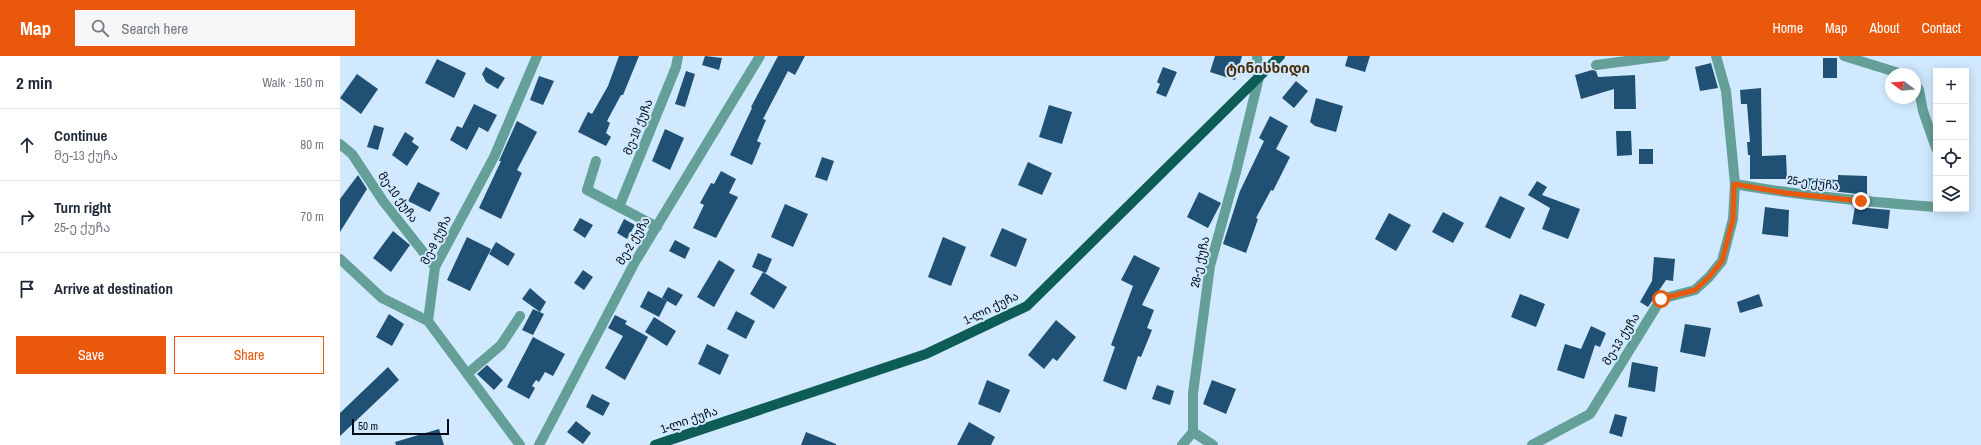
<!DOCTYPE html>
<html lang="en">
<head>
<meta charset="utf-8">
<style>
	:root { --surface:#fff; --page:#f6f6f7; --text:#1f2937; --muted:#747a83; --line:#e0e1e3; --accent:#ea580c }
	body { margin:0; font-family:"Archivo Narrow","Noto Sans Georgian",sans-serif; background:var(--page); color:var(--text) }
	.controls { position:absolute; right:12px; top:12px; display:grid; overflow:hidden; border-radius:0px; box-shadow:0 2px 10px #0003 }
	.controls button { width:36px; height:36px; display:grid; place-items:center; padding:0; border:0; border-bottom:1px solid var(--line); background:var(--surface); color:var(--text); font:20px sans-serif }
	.compass { position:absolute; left:1545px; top:12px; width:36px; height:36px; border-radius:50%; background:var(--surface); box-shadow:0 2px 10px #0003; rotate:286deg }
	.scale { position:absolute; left:12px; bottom:10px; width:97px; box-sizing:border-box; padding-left:4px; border:2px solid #020e1a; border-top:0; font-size:11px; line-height:14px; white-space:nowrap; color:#020e1a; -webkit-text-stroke:3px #d0e9fe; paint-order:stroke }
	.stop { position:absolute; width:12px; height:12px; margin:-9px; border:3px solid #ea580c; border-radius:50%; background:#fff }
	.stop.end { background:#ea580c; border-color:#fff; box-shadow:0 1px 4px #0008 }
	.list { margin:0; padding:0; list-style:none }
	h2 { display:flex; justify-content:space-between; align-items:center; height:52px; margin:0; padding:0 16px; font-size:17px }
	h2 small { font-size:13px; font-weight:400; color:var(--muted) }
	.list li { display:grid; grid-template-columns:26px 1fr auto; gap:12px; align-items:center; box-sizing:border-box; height:72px; padding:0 16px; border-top:1px solid var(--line) }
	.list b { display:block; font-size:15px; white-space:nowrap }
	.list p { margin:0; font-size:13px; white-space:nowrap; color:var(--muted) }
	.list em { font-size:13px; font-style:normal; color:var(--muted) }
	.actions { display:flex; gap:8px; padding:12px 16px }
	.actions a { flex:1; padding:9px 0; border:1px solid var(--accent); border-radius:0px; text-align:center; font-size:14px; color:var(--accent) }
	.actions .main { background:var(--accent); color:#fff }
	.icon { flex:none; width:22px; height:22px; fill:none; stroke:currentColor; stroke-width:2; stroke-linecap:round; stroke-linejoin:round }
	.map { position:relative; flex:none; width:1641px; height:389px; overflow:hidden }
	header { display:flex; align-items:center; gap:24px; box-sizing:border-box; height:56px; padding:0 20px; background:var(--accent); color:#fff }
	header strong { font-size:19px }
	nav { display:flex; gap:22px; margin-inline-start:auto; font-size:14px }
	.search { width:280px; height:36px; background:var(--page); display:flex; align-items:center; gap:10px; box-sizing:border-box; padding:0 14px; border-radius:0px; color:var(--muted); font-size:15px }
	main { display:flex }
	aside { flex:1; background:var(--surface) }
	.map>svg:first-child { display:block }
	.building { fill:#205074 }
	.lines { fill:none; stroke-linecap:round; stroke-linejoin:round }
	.minor { stroke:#649f98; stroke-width:10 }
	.major { stroke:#0d5c55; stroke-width:10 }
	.route { stroke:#ea580c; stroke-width:5 }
	.labels { text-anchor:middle; stroke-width:4; stroke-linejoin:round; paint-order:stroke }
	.street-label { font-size:12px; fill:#020e1a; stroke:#d0e9fe }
	.quarter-label { font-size:14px; font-weight:bold; fill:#4b2f10; stroke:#d0e9fe }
</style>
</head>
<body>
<header>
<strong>Map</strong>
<div class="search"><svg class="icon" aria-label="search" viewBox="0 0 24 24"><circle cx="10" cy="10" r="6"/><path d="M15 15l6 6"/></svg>Search here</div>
<nav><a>Home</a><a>Map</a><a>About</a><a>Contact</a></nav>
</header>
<main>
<aside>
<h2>2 min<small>Walk · 150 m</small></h2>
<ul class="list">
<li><svg class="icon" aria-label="ahead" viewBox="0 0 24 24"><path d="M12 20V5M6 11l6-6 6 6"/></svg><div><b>Continue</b><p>მე-13 ქუჩა</p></div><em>80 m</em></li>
<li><svg class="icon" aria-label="right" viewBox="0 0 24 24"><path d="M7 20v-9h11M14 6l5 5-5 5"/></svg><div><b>Turn right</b><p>25-ე ქუჩა</p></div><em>70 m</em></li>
<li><svg class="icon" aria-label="arrive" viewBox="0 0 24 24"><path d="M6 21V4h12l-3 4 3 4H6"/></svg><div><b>Arrive at destination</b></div></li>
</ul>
<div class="actions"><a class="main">Save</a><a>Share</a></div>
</aside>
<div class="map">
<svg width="1641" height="389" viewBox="0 0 1641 389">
	<rect width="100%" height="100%" fill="#d0e9fe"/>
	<path class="building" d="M279,0H299L283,39H281L267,65L270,67L266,77L271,81L266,90L238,76L248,56L252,58L268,30Z
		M365,0L382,2L379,14L362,9Z
		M438,0H465L455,19L448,15L423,63L426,64L417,85L421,87L412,109L390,99L412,52L411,51Z
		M875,0H902L895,24L870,16Z
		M1008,0H1030L1025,16L1005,10Z
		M1483,2H1497V22H1483Z
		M97,3L126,17L114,42L85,27Z
		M1371,7L1378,32L1360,35L1355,11Z
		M146,11L165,22L158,33L146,26L142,18Z
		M823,11L837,16L826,41L816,37L820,28L817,26Z
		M1252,14L1256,15L1258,21L1295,19L1296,53H1274V33L1241,43L1235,19Z
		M346,15L355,18L345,51L335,48Z
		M17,18L38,33L21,58L0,42Z
		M199,20L214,25L203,49L190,44Z
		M956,25L968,35L954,52L942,42Z
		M1421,32L1422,100L1446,99L1447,123H1410V99H1408L1407,86H1410L1407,48H1401L1400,34Z
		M976,42L1003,50L996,76L975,70L970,66Z
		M134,48L157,59L148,76L139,71L127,94L110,84L117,70L122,72Z
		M709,49L732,56L722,88L699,81Z
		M930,60L948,70L936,93L950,101L933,135L931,134L916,162L918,163L906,197L883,188L900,135L924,85L919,82Z
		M177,65L197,76L177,114L182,117L161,163L139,152L161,105H159Z
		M34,69L44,72L38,94L27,91Z
		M325,73L344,82L330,114L312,105Z
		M1276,75H1291L1292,99L1277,100Z
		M65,76L74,82L72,86L79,91L67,110L52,99Z
		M1299,93H1313V108H1299Z
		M482,101L494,105L487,125L475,121Z
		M688,106L712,117L702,139L678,129Z
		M381,115L396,123L389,137L398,141L376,182L353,172L364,149L360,147L371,127L374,128Z
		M18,119L27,133L0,176V143Z
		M1498,119L1527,120V139L1464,132L1465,122L1498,124Z
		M1197,125L1207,131L1202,139L1240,153L1228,183L1202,173L1210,152L1188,139Z
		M78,126L100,137L90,156L68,145Z
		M859,136L881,147L868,172L847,161Z
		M1160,140L1185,152L1170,183L1145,171Z
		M445,148L468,158L453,191L431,181Z
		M1425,151L1449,154L1448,181L1422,178Z
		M1515,151L1550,154L1548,173L1512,168Z
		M1103,156L1124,167L1113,187L1092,176Z
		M1049,157L1071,169L1056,195L1035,183Z
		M240,162L253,169L245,182L233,174Z
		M284,163L295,169L287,183L277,177Z
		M662,172L687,183L676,211L650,200Z
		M53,175L70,189L51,216L33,202Z
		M127,181L151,193L130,235L107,224Z
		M603,181L626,191L611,230L588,221Z
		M335,184L350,192L345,203L329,195Z
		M156,186L175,198L168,210L149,198Z
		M418,197L432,203L426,217L412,211Z
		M794,199L820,212L802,249L814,254L807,272L812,274L801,301L798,300L786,334L763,325L775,291L771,289L793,230L781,224Z
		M1314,201L1335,203L1333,225L1326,224L1308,251L1300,246L1312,225Z
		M379,204L395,214L374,251L357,241Z
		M243,214L253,221L244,234L234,227Z
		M423,216L447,231L434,253L410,238Z
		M328,231L343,239L336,250L322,242Z
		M190,232L206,246L200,256L182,243Z
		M308,235L327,245L319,261L300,251Z
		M1180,238L1205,248L1196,271L1171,261Z
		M1419,238L1423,250L1400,257L1397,246Z
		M193,253L204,258L193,279L182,274Z
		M396,255L415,265L406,283L387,273Z
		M49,258L64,268L52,290L36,281Z
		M275,259L287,265L285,268L308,281L285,324L265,312L283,280L268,272Z
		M314,261L336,275L327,290L305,276Z
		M716,264L736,281L717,305L713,302L704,313L688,299Z
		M1345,268L1371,272L1365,301L1340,296Z
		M1251,270L1266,277L1260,291L1255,289L1244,323L1217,314L1225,288L1241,293Z
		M193,281L225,298L213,320L205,316L199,326L196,324L192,330L195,332L189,343L167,331Z
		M367,288L389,299L380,319L358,308Z
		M1292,306L1318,311L1315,336L1288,331Z
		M147,309L163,324L154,334L137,318Z
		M48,311L59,324L0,380V357Z
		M647,324L670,334L660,357L638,348Z
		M872,324L896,333L886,358L863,348Z
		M817,329L834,335L830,349L812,343Z
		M252,338L270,347L263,360L246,351Z
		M1275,358L1287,361L1282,381L1269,377Z
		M236,365L251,377L243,388L227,376Z
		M629,366L655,381L651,389H617Z
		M99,373L104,389H56L55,386Z
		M466,376L496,388V389H461Z"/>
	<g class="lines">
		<path class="minor" d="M1504,0L1562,18
			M1256,9L1325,0
			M1575,28L1579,34L1583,55L1596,92
			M0,88L12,98L43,145L95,211
			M256,105L247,134L317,171
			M1395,128C1461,140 1528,146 1596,151
			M279,151L336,11L338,0
			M0,203L42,242L88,265
			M127,318L161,289L180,260
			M853,376V337L870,210L896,116L919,21L917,0
			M853,376L873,389
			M180,389L88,265L95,211L154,101L197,0
			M199,389L295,206L420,0
			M842,389L853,376
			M1192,389L1250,358L1321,243L1355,234L1369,221L1382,205L1393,163L1395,128L1386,35L1376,0"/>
		<path class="major" d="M315,389L586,298L687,250L940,0"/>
	</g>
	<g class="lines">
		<path class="route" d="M1321,243L1355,234L1369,221L1382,205L1393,163L1394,128L1446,137L1521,145"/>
	</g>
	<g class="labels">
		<g class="street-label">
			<text transform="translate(298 71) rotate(-68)" y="4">მე-19 ქუჩა</text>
			<text transform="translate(1473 127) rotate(7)" y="4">25-ე ქუჩა</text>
			<text transform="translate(58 141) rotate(54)" y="4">მე-10 ქუჩა</text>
			<text transform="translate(96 184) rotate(-64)" y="4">მე-9 ქუჩა</text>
			<text transform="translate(293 185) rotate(-59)" y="4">მე-2 ქუჩა</text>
			<text transform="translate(860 206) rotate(-78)" y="4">28-ე ქუჩა</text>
			<text transform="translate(651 252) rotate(-26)" y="4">1-ლი ქუჩა</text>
			<text transform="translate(1281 283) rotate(-58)" y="4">მე-13 ქუჩა</text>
			<text transform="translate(349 364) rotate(-19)" y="4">1-ლი ქუჩა</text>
		</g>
		<g class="quarter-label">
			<text x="928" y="17">ტინისხიდი</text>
		</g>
	</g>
</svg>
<div class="controls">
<button>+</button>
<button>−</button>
<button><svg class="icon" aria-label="locate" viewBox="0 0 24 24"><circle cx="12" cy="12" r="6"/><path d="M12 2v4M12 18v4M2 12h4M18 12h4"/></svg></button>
<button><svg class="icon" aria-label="layers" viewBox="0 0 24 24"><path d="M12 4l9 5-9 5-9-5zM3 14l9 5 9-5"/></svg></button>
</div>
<svg class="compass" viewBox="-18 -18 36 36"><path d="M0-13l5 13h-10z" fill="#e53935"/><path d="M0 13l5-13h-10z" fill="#747a83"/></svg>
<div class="scale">50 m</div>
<div class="stop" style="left:1321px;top:243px"></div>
<div class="stop end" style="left:1521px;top:145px"></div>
</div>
</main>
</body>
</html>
